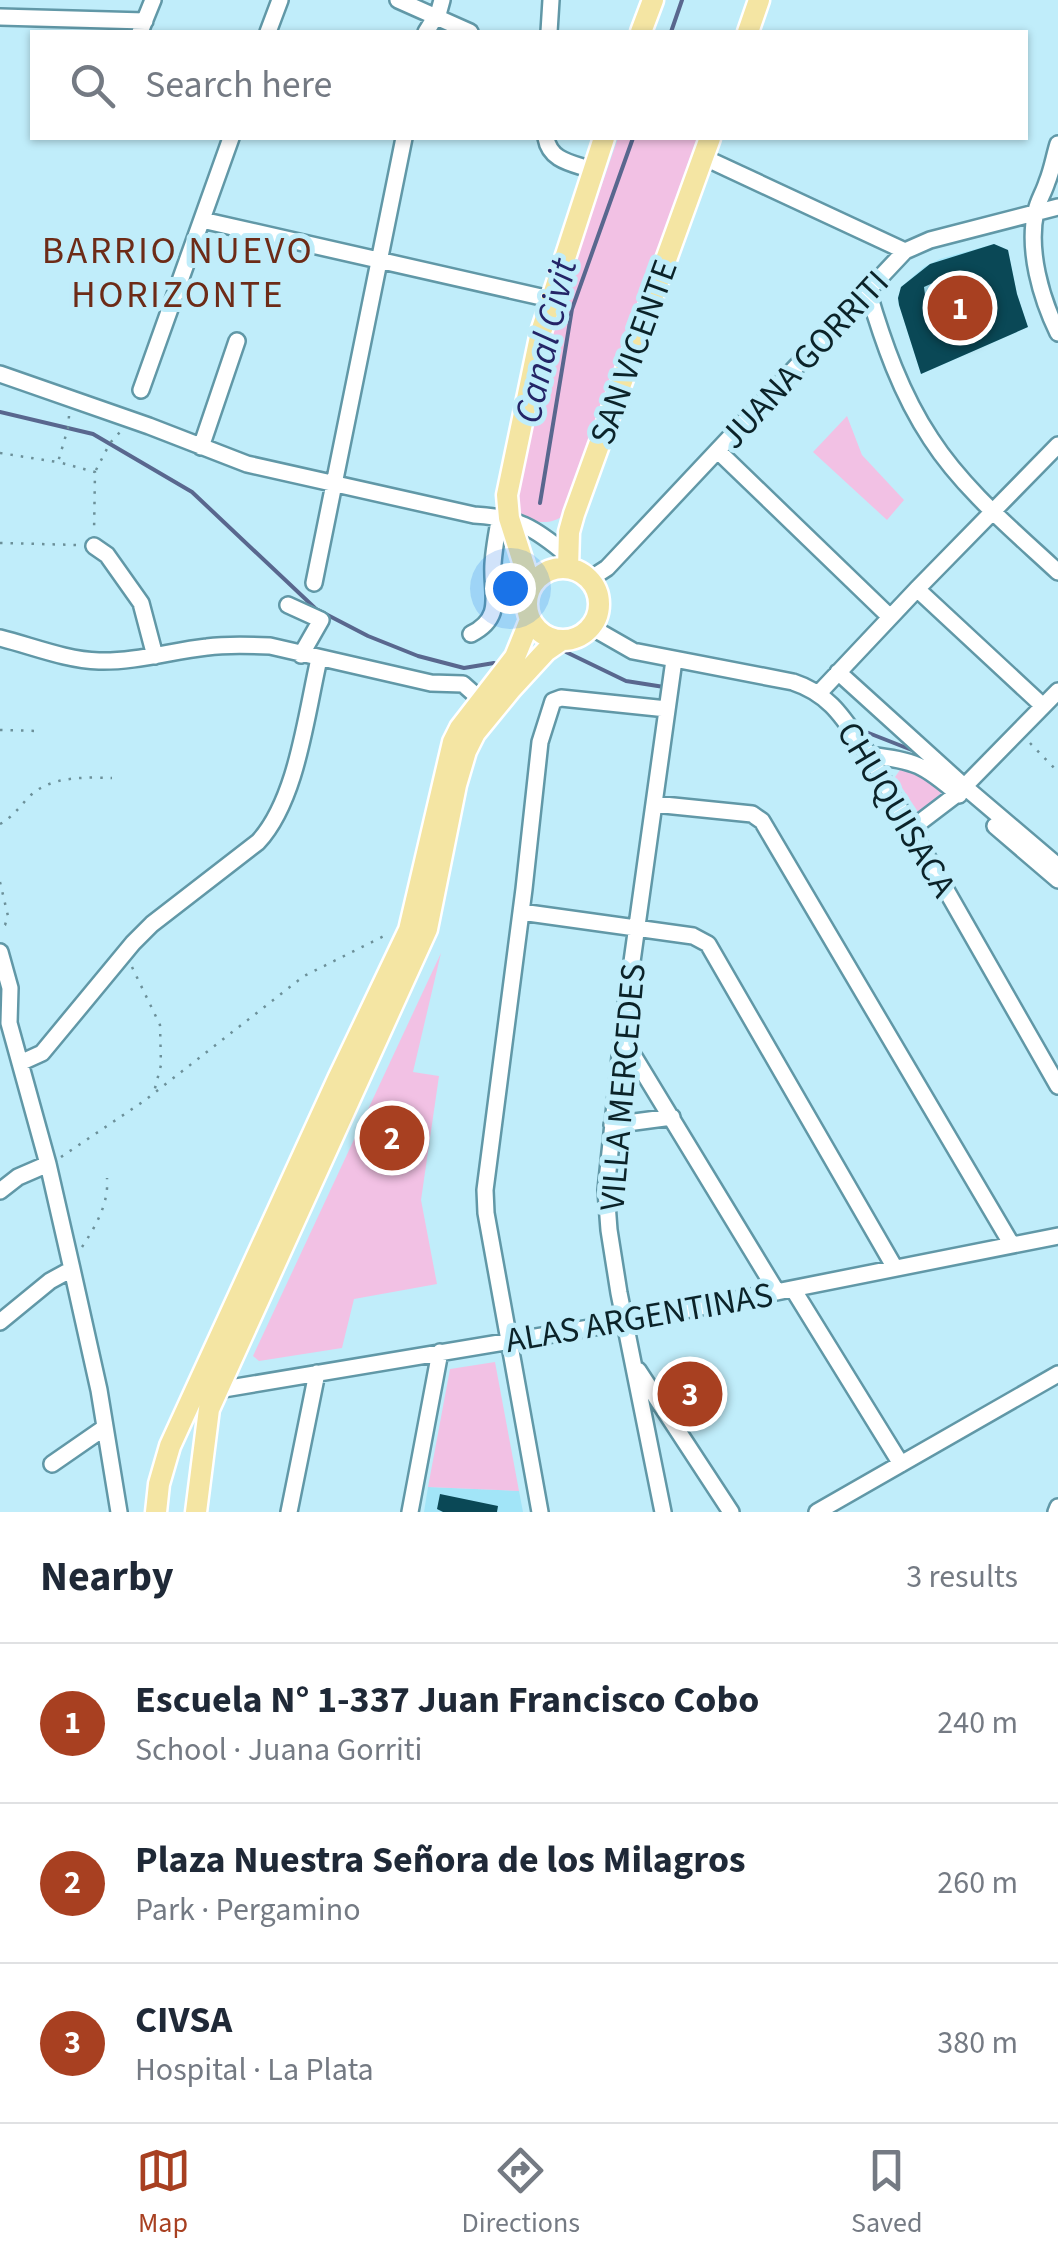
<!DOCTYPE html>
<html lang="en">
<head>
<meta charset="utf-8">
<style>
	:root { --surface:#fff; --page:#f6f6f7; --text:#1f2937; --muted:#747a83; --line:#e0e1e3; --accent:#a84021 }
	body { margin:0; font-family:"Source Sans 3",sans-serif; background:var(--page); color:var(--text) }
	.you { position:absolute; left:510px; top:588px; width:35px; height:35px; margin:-25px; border:8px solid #fff; border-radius:50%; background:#1a73e8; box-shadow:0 0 0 15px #1a73e833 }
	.badge { display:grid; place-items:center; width:65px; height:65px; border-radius:50%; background:var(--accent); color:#fff; font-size:32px; font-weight:700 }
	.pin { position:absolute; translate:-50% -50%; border:5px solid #fff; box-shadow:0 2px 10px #0006 }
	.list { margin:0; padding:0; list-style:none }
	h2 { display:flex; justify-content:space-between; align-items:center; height:130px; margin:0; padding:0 40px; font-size:42px }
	h2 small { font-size:32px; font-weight:400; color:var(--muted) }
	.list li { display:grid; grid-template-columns:65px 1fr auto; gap:30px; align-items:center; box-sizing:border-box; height:160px; padding:0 40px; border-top:2px solid var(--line) }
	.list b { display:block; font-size:38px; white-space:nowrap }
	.list p { margin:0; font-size:32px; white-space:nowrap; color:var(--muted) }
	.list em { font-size:32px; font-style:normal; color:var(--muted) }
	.icon { flex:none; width:55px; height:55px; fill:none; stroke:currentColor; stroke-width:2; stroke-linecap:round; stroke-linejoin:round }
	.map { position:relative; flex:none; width:1058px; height:1512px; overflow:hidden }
	.search { position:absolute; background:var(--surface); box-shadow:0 2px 8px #0004; left:30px; right:30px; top:30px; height:110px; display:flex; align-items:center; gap:25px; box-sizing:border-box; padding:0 35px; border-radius:0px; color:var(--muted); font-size:38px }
	.sheet { height:610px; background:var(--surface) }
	nav { display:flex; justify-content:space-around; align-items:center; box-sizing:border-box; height:140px; border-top:2px solid var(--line); background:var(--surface); font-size:28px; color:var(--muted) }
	nav a { display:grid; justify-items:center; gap:5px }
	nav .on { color:var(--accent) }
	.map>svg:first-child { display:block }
	.built { fill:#a2e5f8 }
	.green { fill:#f2c1e4 }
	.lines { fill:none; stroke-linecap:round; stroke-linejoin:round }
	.stream { stroke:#59678e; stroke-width:4 }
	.building { fill:#0a4856; fill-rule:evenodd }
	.minor-casing { stroke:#6198a7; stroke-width:20 }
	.major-casing { stroke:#fff; stroke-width:25 }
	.path { stroke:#6c9099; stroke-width:2.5; stroke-dasharray:2.5 8; stroke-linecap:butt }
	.minor { stroke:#fff; stroke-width:15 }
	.major { stroke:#f4e5a3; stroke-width:20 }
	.labels { text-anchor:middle; stroke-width:10; stroke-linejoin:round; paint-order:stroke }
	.street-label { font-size:35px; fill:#0b2329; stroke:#c0edfa }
	.neighbourhood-label { font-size:38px; letter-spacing:2.5px; fill:#6d2b17; stroke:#c0edfa }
	.water-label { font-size:38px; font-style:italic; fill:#242567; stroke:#c0edfa }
</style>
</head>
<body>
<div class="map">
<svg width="1058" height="1512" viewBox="0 0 1058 1512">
	<rect width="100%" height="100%" fill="#c0edfa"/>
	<path class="built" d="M994,244L1008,250L1017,294L1028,327L921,374L899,305L898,298L901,287L924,267L940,259Z
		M428,1487L519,1491L523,1512H424Z"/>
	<path class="green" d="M618,138H697L562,516C551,526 528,523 518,512L517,501L556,318Z
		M847,416L862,455L904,500L887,520L813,452Z
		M902,767L917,770L944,791L918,812L895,777Z
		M441,953L413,1072L439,1076L421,1200L437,1284L354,1299L342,1348L259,1361L253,1356Z
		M495,1362L519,1491L428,1487L450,1369Z"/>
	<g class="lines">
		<path class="stream" d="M671,32L682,0
			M0,412L93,434L192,492L316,609L368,636L418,656L464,668L494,663
			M540,503L572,309L633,138
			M566,652L626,681L664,687
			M866,732L917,752"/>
	</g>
	<path class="building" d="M994,244L1008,250L1017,294L1028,327L921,374L899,305L898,298L901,287L930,264ZM955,273L980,329L947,342L925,295L924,287Z
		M440,1494L498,1506L497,1512H443L437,1509Z"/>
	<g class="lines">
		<defs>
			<path id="minor" d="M398,0L470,32
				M0,17L145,21
				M140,32L153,0
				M268,32L280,0
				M426,32L439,11L442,0
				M549,32L551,0
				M546,138C550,161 572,163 592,170
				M1058,144C1054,157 1052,170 1047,182C1044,192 1038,201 1036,211C1027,250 1041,298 1058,333
				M703,157L905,251
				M202,220L550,299
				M868,291C883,342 901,394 931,439C964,490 1014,531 1058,572
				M0,374L149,426L247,464L474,515C517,517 535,528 567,555
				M141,390L231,138
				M201,447L237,341
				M718,451L890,617
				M94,546L107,555L141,603L155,656
				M590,579L607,568L905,251L930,240L1058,207
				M314,583L404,138
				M917,589L1043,706
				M288,605L321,620L301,655
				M591,627L633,651L793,682C833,695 846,723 869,755L1058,1086
				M471,634C505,617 491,593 493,564C494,548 497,532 500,516
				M0,638C32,646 66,660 99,661C135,662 171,651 207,647C228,644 249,645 270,646L431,683L463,684L481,700
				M838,672L965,787L1058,866
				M819,693L917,589L1058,445
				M869,755C916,761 923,764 959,795
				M654,804L752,814L762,821L1012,1245
				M995,826L1058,880
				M911,829L957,794L1058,691
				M521,912L693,936L708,944L895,1268
				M0,952L10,988L9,1023L48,1164L72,1269L99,1390L119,1512
				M622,1037L777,1292
				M20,1063L42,1053L133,943L152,924L258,842C297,800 306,715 319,659
				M612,1125L672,1117
				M0,1191L18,1177L48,1164
				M793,1289L901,1464
				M0,1322L50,1281L72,1269
				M638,1370L731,1512
				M218,1390L625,1322L1058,1236
				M52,1464L104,1428
				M289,1512L317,1373
				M410,1512L440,1352
				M540,1512L486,1213L485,1190L524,889L540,742L553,701L561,698L667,709
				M663,1512L619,1293L609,1230L606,1190L624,1019L674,660
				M817,1512L1058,1374
				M1056,1512L1058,1507"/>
			<path id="major" d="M641,32L653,0
				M748,32L759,0
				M527 604a36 36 0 1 1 72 0a36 36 0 1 1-72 0Z
				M568,568L569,532L574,514L710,138
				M531,587L509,518L507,495L541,332L604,138
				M156,1512L159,1484L170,1446L338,1079L409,930L453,742L460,728L515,657L530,620
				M196,1512L209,1409L427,929L456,785L466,751L475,733L511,689L546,651L562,640"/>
		</defs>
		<use href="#minor" class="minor-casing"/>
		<use href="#major" class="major-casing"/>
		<path class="path" d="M69,416L68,428L58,462L95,472L94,533
			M0,453L57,462
			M96,470L110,443L121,431
			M0,543L78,545
			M0,730L38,731
			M1030,743L1058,772
			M0,824C13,817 19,807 29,797C49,776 85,777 112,778
			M0,882L8,916L5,925L0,928
			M132,967L160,1025L161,1065L154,1092
			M61,1157L144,1101L304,976L388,934
			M82,1247C96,1226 109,1203 107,1178"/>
		<use href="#minor" class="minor"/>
		<use href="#major" class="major"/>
	</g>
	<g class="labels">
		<g class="street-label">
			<text transform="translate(633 352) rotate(-70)" y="12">SAN VICENTE</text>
			<text transform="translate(804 359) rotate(-47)" y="12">JUANA GORRITI</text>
			<text transform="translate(897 809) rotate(59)" y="12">CHUQUISACA</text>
			<text transform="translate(622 1087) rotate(-85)" y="12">VILLA MERCEDES</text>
			<text transform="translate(639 1317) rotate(-10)" y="12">ALAS ARGENTINAS</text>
		</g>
		<g class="neighbourhood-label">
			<text x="178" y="263">BARRIO NUEVO<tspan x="178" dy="44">HORIZONTE</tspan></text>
		</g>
		<g class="water-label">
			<text transform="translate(545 341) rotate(-77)" y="13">Canal Civit</text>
		</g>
	</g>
</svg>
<div class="you"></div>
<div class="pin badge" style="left:960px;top:308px">1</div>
<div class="pin badge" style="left:392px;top:1138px">2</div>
<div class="pin badge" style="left:690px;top:1394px">3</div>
<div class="search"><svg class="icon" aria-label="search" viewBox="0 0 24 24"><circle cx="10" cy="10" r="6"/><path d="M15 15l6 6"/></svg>Search here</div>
</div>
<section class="sheet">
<h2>Nearby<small>3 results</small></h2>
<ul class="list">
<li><span class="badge">1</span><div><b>Escuela N° 1-337 Juan Francisco Cobo</b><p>School · Juana Gorriti</p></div><em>240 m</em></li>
<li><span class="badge">2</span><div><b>Plaza Nuestra Señora de los Milagros</b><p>Park · Pergamino</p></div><em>260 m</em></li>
<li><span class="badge">3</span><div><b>CIVSA</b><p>Hospital · La Plata</p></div><em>380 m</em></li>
</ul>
</section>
<nav>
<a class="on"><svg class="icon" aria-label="map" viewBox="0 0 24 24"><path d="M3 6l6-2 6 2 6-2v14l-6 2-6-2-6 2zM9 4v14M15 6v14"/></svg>Map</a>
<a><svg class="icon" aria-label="directions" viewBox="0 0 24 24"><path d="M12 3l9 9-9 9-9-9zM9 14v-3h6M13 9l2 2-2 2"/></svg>Directions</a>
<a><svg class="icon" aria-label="saved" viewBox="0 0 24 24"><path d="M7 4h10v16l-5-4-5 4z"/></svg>Saved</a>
</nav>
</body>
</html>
